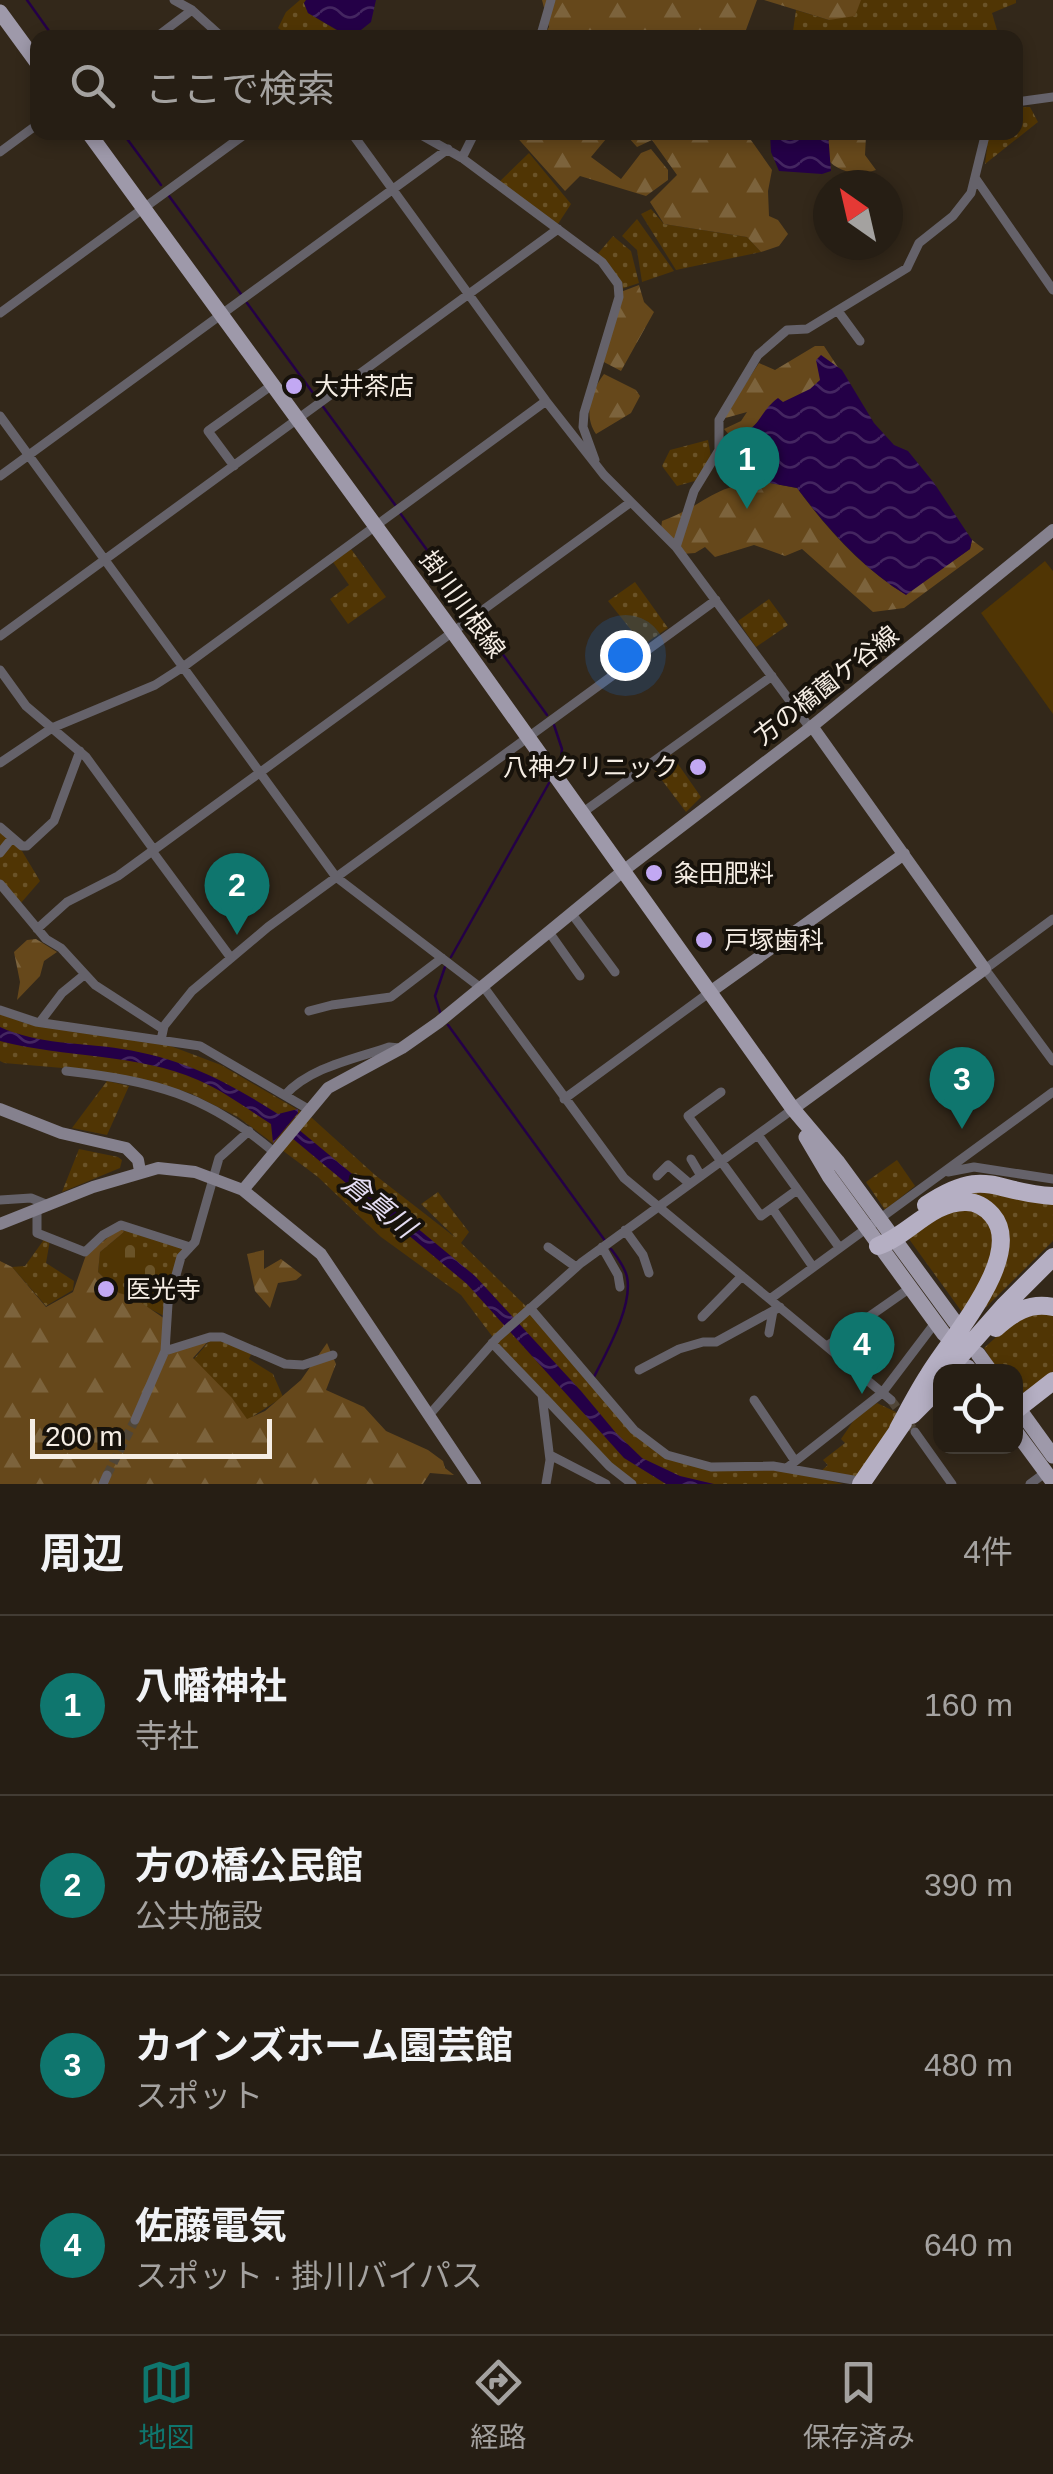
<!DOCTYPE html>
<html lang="ja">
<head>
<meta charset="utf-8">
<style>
	:root { --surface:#261e14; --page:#2e271d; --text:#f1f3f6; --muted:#a4a2a0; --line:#423c34; --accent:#0f766e }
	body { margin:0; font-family:Arial,"Noto Sans JP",sans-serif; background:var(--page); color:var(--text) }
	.controls { position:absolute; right:30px; bottom:30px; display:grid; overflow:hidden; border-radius:20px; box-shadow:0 5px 15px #0003 }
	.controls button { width:90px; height:90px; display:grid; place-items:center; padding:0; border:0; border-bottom:2px solid var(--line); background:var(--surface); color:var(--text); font:50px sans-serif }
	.compass { position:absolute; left:813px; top:170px; width:90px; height:90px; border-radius:50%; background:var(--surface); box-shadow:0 5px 15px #0003; rotate:326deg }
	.scale { position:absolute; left:30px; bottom:25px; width:242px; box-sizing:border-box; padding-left:10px; border:5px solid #f5ede4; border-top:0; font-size:28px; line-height:35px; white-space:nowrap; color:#f5ede4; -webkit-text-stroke:8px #17120b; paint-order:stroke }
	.you { position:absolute; left:625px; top:655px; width:35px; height:35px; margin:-25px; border:8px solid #fff; border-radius:50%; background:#1a73e8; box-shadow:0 0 0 15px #1a73e833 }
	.badge { display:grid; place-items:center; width:65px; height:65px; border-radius:50%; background:var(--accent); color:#fff; font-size:32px; font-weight:700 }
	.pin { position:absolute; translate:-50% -82px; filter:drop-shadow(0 2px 5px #0008) }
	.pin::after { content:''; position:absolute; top:52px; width:35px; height:30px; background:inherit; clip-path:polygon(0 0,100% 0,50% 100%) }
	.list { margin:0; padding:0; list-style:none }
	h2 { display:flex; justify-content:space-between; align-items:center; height:130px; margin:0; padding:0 40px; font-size:42px }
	h2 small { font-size:32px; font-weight:400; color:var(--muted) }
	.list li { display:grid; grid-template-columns:65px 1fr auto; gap:30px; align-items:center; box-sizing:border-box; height:180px; padding:0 40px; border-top:2px solid var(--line) }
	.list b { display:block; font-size:38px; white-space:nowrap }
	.list p { margin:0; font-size:32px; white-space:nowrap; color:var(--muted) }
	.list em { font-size:32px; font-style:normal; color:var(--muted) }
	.icon { flex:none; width:55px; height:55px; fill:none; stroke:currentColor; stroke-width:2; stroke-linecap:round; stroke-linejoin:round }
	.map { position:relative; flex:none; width:1053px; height:1484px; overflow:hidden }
	.search { position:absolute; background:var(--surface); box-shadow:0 5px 15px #0003; left:30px; right:30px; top:30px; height:110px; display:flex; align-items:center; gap:25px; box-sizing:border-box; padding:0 35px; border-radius:20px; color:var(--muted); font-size:38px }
	.sheet { height:850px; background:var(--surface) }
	nav { display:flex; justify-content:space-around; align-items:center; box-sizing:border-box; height:140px; border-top:2px solid var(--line); background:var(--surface); font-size:28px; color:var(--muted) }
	nav a { display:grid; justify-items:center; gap:5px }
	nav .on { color:var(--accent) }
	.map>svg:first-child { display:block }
	.grass { fill:url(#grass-dots) }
	.forest { fill:url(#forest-firs) }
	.cemetery { fill:url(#cemetery-stones) }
	.park { fill:#503504 }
	.water { fill:url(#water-waves) }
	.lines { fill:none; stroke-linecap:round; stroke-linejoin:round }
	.stream { stroke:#240047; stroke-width:2.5 }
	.street-tunnel { stroke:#504638; stroke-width:9; stroke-dasharray:9 4.5; stroke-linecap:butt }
	.street { stroke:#65626a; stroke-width:9 }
	.secondary { stroke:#85818e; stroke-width:12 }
	.primary { stroke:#9e99aa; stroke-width:15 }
	.highway { stroke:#b5afc3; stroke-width:18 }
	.poi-dot { fill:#c2a8f3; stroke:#17120b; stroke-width:4 }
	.labels { text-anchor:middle; stroke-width:8; stroke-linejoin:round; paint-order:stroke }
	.poi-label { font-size:25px; fill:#f5ede4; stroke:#17120b; text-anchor:start }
	.street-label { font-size:25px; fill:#f5ede4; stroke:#17120b }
	.water-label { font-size:28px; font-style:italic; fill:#e4ddf3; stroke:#17120b }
</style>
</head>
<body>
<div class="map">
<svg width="1053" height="1484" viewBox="0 0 1053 1484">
	<defs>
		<pattern id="grass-dots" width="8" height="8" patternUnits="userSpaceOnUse" patternTransform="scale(2.5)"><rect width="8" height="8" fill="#503504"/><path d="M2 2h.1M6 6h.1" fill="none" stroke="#6a5328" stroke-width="1.8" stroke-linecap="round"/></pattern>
		<pattern id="forest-firs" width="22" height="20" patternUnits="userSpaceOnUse" patternTransform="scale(2.5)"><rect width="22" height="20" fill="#66481b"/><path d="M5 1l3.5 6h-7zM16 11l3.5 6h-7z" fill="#7c633c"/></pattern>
		<pattern id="cemetery-stones" width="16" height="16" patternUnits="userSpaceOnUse" patternTransform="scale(2.5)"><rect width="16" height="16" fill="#503504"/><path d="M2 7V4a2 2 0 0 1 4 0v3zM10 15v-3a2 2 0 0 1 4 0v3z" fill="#6a5328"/></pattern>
		<pattern id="water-waves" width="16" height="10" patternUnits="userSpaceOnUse" patternTransform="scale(2.5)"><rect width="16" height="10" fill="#240047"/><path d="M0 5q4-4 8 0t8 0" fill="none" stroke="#442661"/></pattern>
	</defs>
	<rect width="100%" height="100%" fill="#33281a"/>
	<path class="grass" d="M300,0H306L304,3L308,13L348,37H291L278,28L286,12Z
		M860,0H1016V3L992,13L999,37L845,38L844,34L792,38L796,10L829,20Z
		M1016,107H1030L1038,122L985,164L989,133L1016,132Z
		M529,153L571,204L558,224L497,184Z
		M651,209L664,224L747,237L761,252L676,270L641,214Z
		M637,219L674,271L642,282L637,250L622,236Z
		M613,236L631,251L639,283L618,290L595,257Z
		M708,440L711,456L698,480L677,486L662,466L670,450Z
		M351,549L386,597L348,624L330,599L349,585L333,562Z
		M635,582L668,628L643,645L608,601Z
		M769,599L788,625L756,647L738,621Z
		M671,754L701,797L686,812L652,767Z
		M0,831L22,851L40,881L20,904L0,880Z
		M0,1011L24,1023L78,1027L152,1039L221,1065L312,1118L375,1175L456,1238L421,1204L438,1192L469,1232L461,1243L534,1314L659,1452L696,1464L792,1470L843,1484H634L600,1457L498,1344L461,1295L381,1237L318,1177L238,1117L192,1094L155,1082L98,1071L4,1063L0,1061Z
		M107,1081L129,1086L107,1135L72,1128Z
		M79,1149L118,1157L122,1160L120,1168L62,1192Z
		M897,1160L915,1186L885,1210L866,1182Z
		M973,1187L1053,1198V1241L973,1320L1005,1235L951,1193Z
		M962,1205L993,1220L992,1270L962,1312L909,1239L924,1224Z
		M121,1225L190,1247L181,1257L164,1316L119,1293L98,1272L100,1252L124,1232Z
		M41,1236L50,1240L46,1263L74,1281L73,1290L46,1306L12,1267L25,1266L43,1241Z
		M1023,1313H1053V1375L1023,1393L1016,1389V1372L998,1371L984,1348Z
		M212,1338L252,1352L249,1359L273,1374L283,1397L247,1420L233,1400L193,1360Z
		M877,1403L898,1413L860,1477L821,1471L828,1465L823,1460L845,1443L841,1439L856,1417Z"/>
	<path class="forest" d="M542,0H757L743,38L543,37L549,27Z
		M764,0H861L855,16L829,20Z
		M513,133H746L772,170L768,191L769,216L778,220L788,234L779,246L761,252L747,237L664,224L650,202L677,175L652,140L637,147L628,137L611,133L591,157L621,179L641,153L651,149L668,170V180L646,196L580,176L565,191Z
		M829,133H873L866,136L865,155L876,170C859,176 839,173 827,159Z
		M639,285L644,302L654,312L621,371L600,360L618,293Z
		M815,346H824L843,375L765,415L746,433L731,437L724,429L741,421L747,412L722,419L759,363L775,370Z
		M604,374L636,390L640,396L631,413L596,434C583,415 591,391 604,374Z
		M770,483L797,488C827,529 862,568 905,594L970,549L972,540L984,549L904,608L873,612L802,549L785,556L754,545L715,557L705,547L695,553L682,554L661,529L662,521C709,504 714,481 770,483Z
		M36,939L57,952L44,961L40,976L17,1000L20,982L14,952L27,940Z
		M121,1227L124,1232L100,1252L98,1272L119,1293L133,1297L165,1319L163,1350L212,1337L193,1358L232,1398L247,1419L265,1411L301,1380L327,1343L336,1364L326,1390L364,1407L386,1431L428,1450L443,1461L445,1468L454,1475L430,1473L423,1484H0V1261L12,1267L46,1307L73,1292L86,1255Z
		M264,1250V1269L281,1259L302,1275L296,1280L278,1283L270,1308L255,1291L247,1254Z"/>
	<path class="cemetery" d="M124,1232L162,1271L141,1292L103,1252Z"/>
	<path class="park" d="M1045,561L1053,571V714L981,613Z"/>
	<path class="water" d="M306,0H376L371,22L351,38L308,13L304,3Z
		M770,133H828L831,171L822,174L779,171L771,152Z
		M821,355L842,370L874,423L894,445L908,451L934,483L972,540L970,549L906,595C862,568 828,529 797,488L770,483L736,484L725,456L728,436C760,435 756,414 778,398L783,402L810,389L820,380L816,360Z
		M0,1027C39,1045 80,1042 122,1049C182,1058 228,1082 278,1114L298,1109V1113L273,1143L271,1124C247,1109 224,1091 198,1080C137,1053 64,1058 0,1041Z
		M298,1129L475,1276L581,1391L616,1433L642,1458L680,1476L714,1484H666L624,1458L467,1284L292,1138Z"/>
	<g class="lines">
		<path class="stream" d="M27,0L54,38
			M122,132L161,185
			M169,196L241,294
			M247,303L396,506
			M400,513L470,609
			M478,620L547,715
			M554,725L562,749L560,765
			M451,957L549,783
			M440,1012L435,996L445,967
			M448,1025L606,1242
			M594,1377C607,1351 633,1306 627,1277C625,1267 617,1257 611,1249"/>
		<path class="street-tunnel" d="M891,1400L915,1432
			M107,1475L135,1420"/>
		<path class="street" d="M174,0L192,10L223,38
			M155,38L192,10
			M540,38L551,0
			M1016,102L1053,97
			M351,132L546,401L604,475L676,547L810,728
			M416,132L462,158L602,262L618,284L619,297L584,413L583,427L595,460
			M0,152L38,124
			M462,158L475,132
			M976,179L1053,290
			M838,311L860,341
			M0,313L248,132
			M0,416L336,877L481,988
			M234,466L208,431L272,385
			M0,476L448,149
			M676,547L694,491L719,450V420L758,355L787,330L807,329L907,268L919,243L953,216L971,193L986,132
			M0,636L558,229
			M0,670L26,706L86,757L154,850
			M0,763L52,728L155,685L183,667L546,401
			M582,813L772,676
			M0,827L22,846H27L54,821L80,751
			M152,851L231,958
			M0,853L12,838
			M0,884L46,939L61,948L95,985L163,1029
			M572,914L615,972
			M1053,919L985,969L1053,1061
			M37,929L67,902L118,876L631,502
			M549,932L580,976
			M483,986L624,1178L891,1400
			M0,1010L36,1022L200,1046L308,1109
			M309,1011L332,1005L391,997L442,958
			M40,1022L62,993L84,975
			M161,1040L164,1026L192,991L268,927L716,600
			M66,1071C153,1081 206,1094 274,1152
			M721,1092L688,1116L761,1216L797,1190
			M285,1095C310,1067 355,1059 389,1047L400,1048
			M564,1099L710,992
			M758,1135L839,1247
			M691,1159L701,1176
			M948,1172L974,1167L1053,1179
			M657,1176L668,1165L690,1184
			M0,1200L31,1198L48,1205
			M772,1208L813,1267
			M37,1209V1233L85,1252L103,1235L121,1225L190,1247
			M625,1230L643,1255L649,1273
			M548,1247L576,1267
			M602,1247L618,1275L620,1287
			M770,1299L1053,1092
			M530,1308L634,1430L667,1455L711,1467L773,1466L853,1480L858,1484
			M702,1317L742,1276
			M769,1333L773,1311
			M492,1343L542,1395L550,1460L546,1484
			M827,1346L910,1288
			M165,1351L210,1337H222L285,1364L303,1365L333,1355
			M639,1370L679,1349L703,1342H716L780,1307
			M544,1397L609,1466L632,1484
			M754,1400L795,1461
			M430,1414L497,1338L581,1263L793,1109
			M135,1420L165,1351L168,1304L181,1257L195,1242L219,1158L249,1131
			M915,1432L952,1484
			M550,1455L606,1484
			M788,1467L882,1393L935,1323
			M103,1484L107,1475
			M1030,1484L1045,1473"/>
		<path class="secondary" d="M710,992L904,854
			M0,1109L61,1133L126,1148L138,1160L140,1171
			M793,1109L985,969L812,726
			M243,1190L328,1088L402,1048L439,1022L623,871L810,728L1053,530
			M0,1224L93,1187L158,1168L195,1172L243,1190L321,1254L475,1484"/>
		<path class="primary" d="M0,12L38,64
			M88,132L453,632L793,1109L837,1161L955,1322
			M806,1137L829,1176L944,1334
			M978,1354L991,1372
			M968,1367L971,1372
			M1016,1405L1053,1456
			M1016,1432L1053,1482"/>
		<path class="highway" d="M926,1205C986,1165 993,1193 1053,1196
			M878,1246C908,1236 932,1201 966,1202C977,1202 985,1207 992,1215C1027,1255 949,1340 928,1376C917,1393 908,1411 898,1429
			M996,1328C1013,1313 1029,1302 1053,1307
			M946,1372L1005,1305L1053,1257
			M1016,1410L1053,1381
			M912,1415L940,1387
			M861,1484L903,1423"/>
	</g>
	<g class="poi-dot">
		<circle cx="294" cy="386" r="10"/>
		<circle cx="698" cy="767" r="10"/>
		<circle cx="654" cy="873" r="10"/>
		<circle cx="704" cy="940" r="10"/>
		<circle cx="106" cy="1289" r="10"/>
	</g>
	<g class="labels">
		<g class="poi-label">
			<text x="314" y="395">大井茶店</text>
			<text x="678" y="776" text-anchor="end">八神クリニック</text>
			<text x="674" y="882">粂田肥料</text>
			<text x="724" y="949">戸塚歯科</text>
			<text x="126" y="1298">医光寺</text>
		</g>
		<g class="street-label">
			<text transform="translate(463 604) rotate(54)" y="9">掛川川根線</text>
			<text transform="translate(826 685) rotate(-38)" y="9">方の橋薗ケ谷線</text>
		</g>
		<g class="water-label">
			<text transform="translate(379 1205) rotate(39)" y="10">倉真川</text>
		</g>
	</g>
</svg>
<div class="controls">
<button><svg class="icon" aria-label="locate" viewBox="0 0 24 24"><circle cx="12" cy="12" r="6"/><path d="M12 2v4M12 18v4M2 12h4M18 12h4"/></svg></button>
</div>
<svg class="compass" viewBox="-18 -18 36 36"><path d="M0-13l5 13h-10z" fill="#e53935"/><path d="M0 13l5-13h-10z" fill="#a4a2a0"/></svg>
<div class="scale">200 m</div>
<div class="you"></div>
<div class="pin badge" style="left:747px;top:509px">1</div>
<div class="pin badge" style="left:237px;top:935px">2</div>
<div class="pin badge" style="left:962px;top:1129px">3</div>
<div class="pin badge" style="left:862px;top:1394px">4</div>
<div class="search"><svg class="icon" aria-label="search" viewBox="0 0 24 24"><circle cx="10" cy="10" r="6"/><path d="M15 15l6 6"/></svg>ここで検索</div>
</div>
<section class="sheet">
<h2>周辺<small>4件</small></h2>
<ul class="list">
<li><span class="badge">1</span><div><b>八幡神社</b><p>寺社</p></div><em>160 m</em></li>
<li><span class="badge">2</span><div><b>方の橋公民館</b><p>公共施設</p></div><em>390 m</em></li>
<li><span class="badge">3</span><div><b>カインズホーム園芸館</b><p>スポット</p></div><em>480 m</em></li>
<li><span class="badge">4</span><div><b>佐藤電気</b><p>スポット · 掛川バイパス</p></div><em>640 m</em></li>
</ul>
</section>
<nav>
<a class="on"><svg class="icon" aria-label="map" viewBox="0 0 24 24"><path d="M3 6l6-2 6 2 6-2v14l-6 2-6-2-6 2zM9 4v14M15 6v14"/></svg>地図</a>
<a><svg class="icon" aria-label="directions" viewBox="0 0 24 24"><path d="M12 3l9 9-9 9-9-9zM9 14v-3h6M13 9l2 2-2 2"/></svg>経路</a>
<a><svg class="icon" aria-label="saved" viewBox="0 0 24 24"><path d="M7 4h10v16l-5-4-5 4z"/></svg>保存済み</a>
</nav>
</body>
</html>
